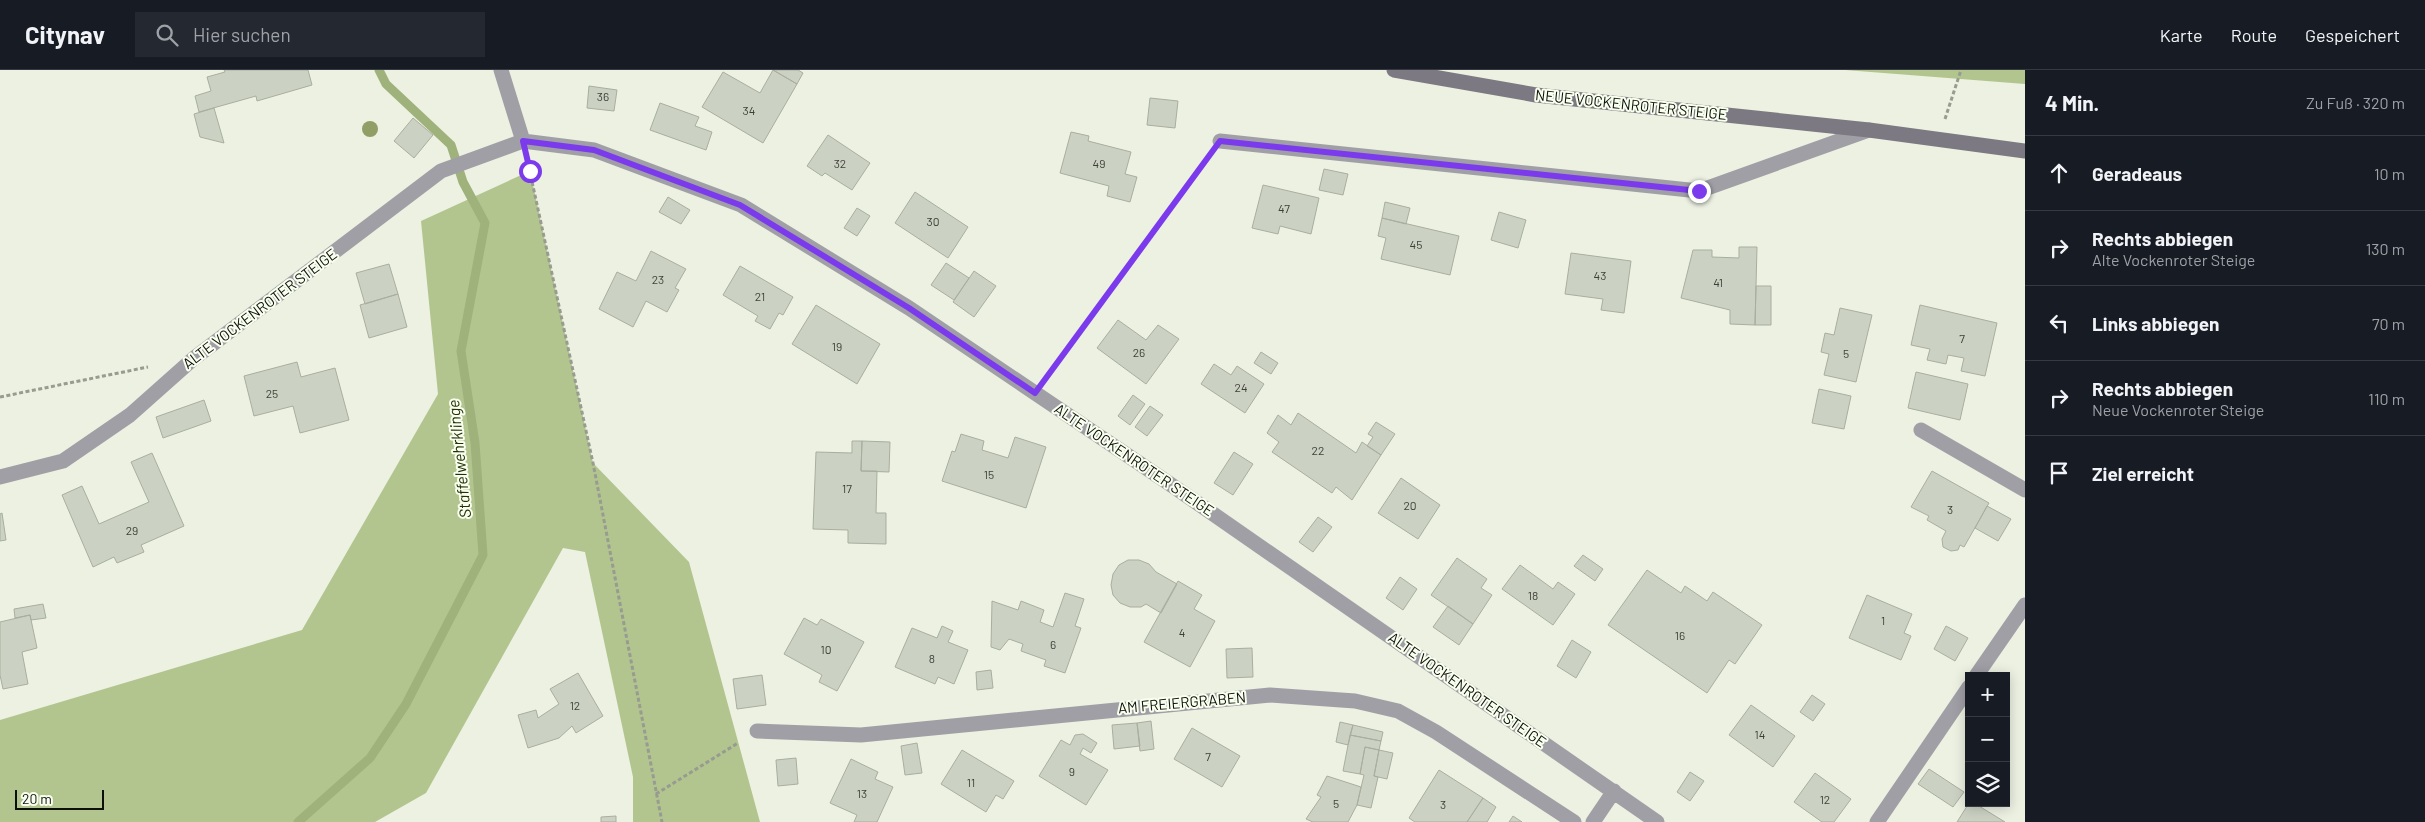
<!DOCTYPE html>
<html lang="de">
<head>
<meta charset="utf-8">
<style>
	:root { --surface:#171b24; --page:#242831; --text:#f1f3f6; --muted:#9ea1a6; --line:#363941 }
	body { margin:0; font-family:Barlow,sans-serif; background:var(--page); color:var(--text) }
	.controls { position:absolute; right:15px; bottom:15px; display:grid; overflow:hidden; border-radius:0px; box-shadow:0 2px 12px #0003 }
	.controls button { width:45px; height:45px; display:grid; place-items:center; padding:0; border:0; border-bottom:1px solid var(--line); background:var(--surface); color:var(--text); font:25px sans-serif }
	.scale { position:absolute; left:15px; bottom:12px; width:89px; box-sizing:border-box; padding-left:5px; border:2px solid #0d0f0a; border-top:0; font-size:14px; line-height:18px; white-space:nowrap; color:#0d0f0a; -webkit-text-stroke:4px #f9ffef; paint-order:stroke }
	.stop { position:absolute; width:15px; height:15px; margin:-11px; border:4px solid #7c3aed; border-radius:50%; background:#fff }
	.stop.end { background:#7c3aed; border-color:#fff; box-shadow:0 1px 5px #0008 }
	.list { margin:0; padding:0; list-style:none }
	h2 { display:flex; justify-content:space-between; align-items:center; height:65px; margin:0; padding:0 20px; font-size:21px }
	h2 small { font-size:16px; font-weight:400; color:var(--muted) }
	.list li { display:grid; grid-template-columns:32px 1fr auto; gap:15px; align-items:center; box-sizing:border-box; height:75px; padding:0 20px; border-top:1px solid var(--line) }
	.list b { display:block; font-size:19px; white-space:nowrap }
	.list p { margin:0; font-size:16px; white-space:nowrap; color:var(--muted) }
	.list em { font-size:16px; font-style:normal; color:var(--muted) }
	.icon { flex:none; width:28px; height:28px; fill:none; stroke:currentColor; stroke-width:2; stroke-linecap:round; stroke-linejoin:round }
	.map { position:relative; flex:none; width:2025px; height:752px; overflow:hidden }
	header { display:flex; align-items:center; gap:30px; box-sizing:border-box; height:70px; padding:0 25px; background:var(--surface); border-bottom:1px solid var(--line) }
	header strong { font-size:24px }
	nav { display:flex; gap:28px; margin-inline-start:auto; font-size:18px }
	.search { width:350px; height:45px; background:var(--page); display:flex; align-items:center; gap:12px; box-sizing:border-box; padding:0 18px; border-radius:0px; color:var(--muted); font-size:19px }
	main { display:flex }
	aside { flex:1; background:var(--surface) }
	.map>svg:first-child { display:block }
	.forest { fill:#b3c58e }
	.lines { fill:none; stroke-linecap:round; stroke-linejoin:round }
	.stream { stroke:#a0b27c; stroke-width:9 }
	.building { fill:#ccd2c3; stroke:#a9ae9f }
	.path { stroke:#979b90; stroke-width:3; stroke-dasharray:4 2.5; stroke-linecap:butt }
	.street { stroke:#a19fa6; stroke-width:15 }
	.secondary { stroke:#7c7982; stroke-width:15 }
	.tree { fill:#919e66 }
	.route { stroke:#7c3aed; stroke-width:6 }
	.labels { text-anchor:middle; stroke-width:4; stroke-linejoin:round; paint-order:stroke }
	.number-label { font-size:12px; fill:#3d4038 }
	.street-label { font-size:15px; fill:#0d0f0a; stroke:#f9ffef }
	.water-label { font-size:16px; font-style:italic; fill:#253006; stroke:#f9ffef }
</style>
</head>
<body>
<header>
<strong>Citynav</strong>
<div class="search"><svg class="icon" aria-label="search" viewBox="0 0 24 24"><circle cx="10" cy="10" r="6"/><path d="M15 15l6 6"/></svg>Hier suchen</div>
<nav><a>Karte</a><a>Route</a><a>Gespeichert</a></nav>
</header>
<main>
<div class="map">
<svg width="2025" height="752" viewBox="0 0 2025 752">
	<rect width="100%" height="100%" fill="#ecf1e2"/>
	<path class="forest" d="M1845,0H2025V14Z
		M530,101L593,393L689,492L760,752H633V707L585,482L563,478L426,723L375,752H0V650L302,560L438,324L421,151Z"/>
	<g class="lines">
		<path class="stream" d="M298,752L370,688L406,634L483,485L475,373L461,281L485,153L463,112L451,75L386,14L379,0"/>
	</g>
	<path class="building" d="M224,0H308L312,15L257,31L256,26L199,42L195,26L211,21L207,7L225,2Z
		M773,0H798L803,3L797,14Z
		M773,0L797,14L763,73L702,37L723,2L760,23Z
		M589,16L617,20L614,41L587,38Z
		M1150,28L1178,31L1175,58L1147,55Z
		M660,33L699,47L695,56L712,62L706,80L650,60Z
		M214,38L224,73L200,67L194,44Z
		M413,48L433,65L414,88L394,71Z
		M1071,62L1089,66L1088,71L1131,82L1125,104L1137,107L1130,132L1107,126L1109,116L1060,103Z
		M828,65L870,93L852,120L825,103L822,106L807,96Z
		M1324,99L1348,104L1343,125L1319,120Z
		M1263,115L1319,128L1311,164L1280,156L1278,164L1252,158Z
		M915,122L968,157L948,188L895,153Z
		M668,127L690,140L681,154L659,142Z
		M1385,132L1410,138L1406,154L1382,148Z
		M857,138L870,146L857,166L844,158Z
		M1499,142L1526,150L1518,178L1491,170Z
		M1382,148L1459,166L1450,205L1381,189L1386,168L1378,166Z
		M1739,177H1757L1755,255L1730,254V240L1681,228L1693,180H1712V187L1739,188Z
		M651,181L686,199L675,218L679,220L667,242L646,231L633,257L599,239L617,202L636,211Z
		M1571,183L1631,191L1624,243L1601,240L1603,229L1565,224Z
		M946,193L969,208L954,230L931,215Z
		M389,194L398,224L365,234L356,203Z
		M740,196L793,227L783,245L779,243L770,259L755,251L758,246L723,225Z
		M974,201L996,216L974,247L953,232Z
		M1756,216H1771V255H1755Z
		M398,224L407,257L369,268L360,235Z
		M816,235L880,274L857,314L792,274Z
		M1920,235L1997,253L1985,306L1961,301L1964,288L1948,285L1946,294L1927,290L1930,279L1911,275Z
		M1840,238L1872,245L1856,312L1824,305L1829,284L1821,282L1825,263L1834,265Z
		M1118,250L1146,270L1158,255L1179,269L1146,314L1097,278Z
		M1261,282L1278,293L1271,304L1254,293Z
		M297,292L301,307L335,298L349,350L300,363L293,336L254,346L244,306Z
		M1214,294L1231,305L1237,296L1264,314L1245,343L1201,314Z
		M1916,302L1968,314L1960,350L1908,338Z
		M1819,319L1851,326L1844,359L1812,353Z
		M1133,325L1145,334L1130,355L1118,346Z
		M204,330L211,351L163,368L156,347Z
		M1150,336L1163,345L1147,366L1135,357Z
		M1298,343L1356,383L1362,372L1381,385L1352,430L1336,417L1332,423L1272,382L1279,372L1267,363L1278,345L1291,355Z
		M1376,352L1395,364L1381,385L1367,376L1373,367L1368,364Z
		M961,364L984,371L982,380L1008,388L1015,367L1046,377L1026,438L942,411L952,381L955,382Z
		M852,371H862L861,401H877L876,443H886V474L848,473V460L813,459L816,382L852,383Z
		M862,371L890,372L889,402L861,401Z
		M1234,382L1253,394L1233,425L1214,413Z
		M152,383L184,456L141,475L144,482L117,493L114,487L93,497L62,425L82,416L99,454L149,432L131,392Z
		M1932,401L1989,433L1964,477L1960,475L1958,480L1951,481L1943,477L1942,469L1946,461L1927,450L1929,446L1911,437Z
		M1401,408L1440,435L1418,469L1378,443Z
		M1987,436L2011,449L1998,471L1975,458Z
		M2,443L6,470L0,471V444Z
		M1318,447L1332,457L1313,482L1299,472Z
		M1583,485L1603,499L1595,511L1574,496Z
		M1457,488L1487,509L1481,518L1492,525L1473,554L1431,525Z
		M1128,490H1139L1149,494L1156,502L1177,514L1161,543L1146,534L1141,537H1130L1120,533L1113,525L1111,515L1113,504L1119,495Z
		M1520,495L1553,519L1558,512L1575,524L1553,555L1502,519Z
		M1647,500L1681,523L1685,516L1707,531L1713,522L1762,555L1735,594L1729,590L1707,623L1608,555Z
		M1400,507L1417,519L1403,540L1386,528Z
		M1178,511L1202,525L1194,539L1215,551L1190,597L1144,572Z
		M1065,523L1084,529L1075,556L1081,558L1065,603L1044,596L1046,590L1021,581L1023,574L1009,569L1000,580L991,577L992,531L1018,540L1021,531L1044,540L1040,552L1053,557Z
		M1867,525L1912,544L1904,563L1911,566L1901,590L1849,568Z
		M43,534L46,548L31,550L30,545L15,548L14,539Z
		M1448,536L1473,554L1459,575L1433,557Z
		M30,545L37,578L22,582L28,614L3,619L0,605V552Z
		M804,548L817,555L821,549L864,572L837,621L819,612L822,605L784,584Z
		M942,556L953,561L948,572L968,580L954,614L938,607L935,614L895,597L912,558L937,568Z
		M1946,556L1968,568L1955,591L1934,579Z
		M1572,570L1591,582L1576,608L1557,596Z
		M1252,578L1253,607L1227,608L1226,579Z
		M991,600L993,618L977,620L976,602Z
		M578,603L603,646L576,663L572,656L559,668L528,678L518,645L536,640L538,648L559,634L550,619Z
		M762,605L766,635L737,639L733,609Z
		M1812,625L1825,634L1813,651L1800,642Z
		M1751,635L1795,666L1773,697L1729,665Z
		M1151,651L1154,679L1140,681L1137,653Z
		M1340,652L1353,655L1348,675L1336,672Z
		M1137,653L1140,676L1114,679L1112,655Z
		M1353,655L1383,662L1381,671L1350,665Z
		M1192,658L1240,686L1222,717L1174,689Z
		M1083,664L1097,673L1091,683L1083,678L1080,684L1108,700L1086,735L1039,706L1061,670L1070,675L1075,665Z
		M1350,665L1381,671L1379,680L1365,677L1360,704L1343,701Z
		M917,673L922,703L905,705L901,676Z
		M1365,677L1379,680L1374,706L1378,707L1371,738L1357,735L1364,705L1360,704Z
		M962,680L1014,711L1003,729L996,725L986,742L941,714Z
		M1379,680L1393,683L1387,709L1374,706Z
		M796,688L798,714L778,716L776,690Z
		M851,689L878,702L875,709L893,717L877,752H854L857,745L830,733Z
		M1929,699L1964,722L1953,737L1918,714Z
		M1439,700L1483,728L1467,752H1415L1409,748Z
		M1690,702L1704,711L1690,731L1677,722Z
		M1815,703L1851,729L1834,752H1822L1794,732Z
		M1327,706L1361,717L1357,735L1348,752H1313L1306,749L1321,727L1317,725Z
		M1483,728L1496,737L1487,752H1467Z
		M1969,733H1974L2005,752H1957Z
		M616,746V752H601V747Z
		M1513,746L1522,752H1509Z"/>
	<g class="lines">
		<path class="path" d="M1945,49L1961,0
			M528,93L593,393L662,752
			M1049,305L1207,88
			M0,327L148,297
			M656,724L738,673"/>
		<path class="street" d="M501,0L523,71
			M1220,71L1699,121L1869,60
			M1921,360L2025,420
			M0,407L63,391L130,345L193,289L441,101L523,71L594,80L741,135L909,238L1170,414L1657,752
			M1976,606L2025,535
			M757,661L861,665L1270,625L1355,631L1398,641L1436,662L1574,752
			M1593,752L1614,721
			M1877,752L1969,617"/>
		<path class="secondary" d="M1394,0L1536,25L1869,60L2025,81"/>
	</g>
	<circle class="tree" cx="370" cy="59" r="8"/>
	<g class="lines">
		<path class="route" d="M530,101L523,71L594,80L740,135L909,238L1035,323L1220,71L1699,121"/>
	</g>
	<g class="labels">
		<g class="number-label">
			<text x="603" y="31">36</text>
			<text x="749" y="45">34</text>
			<text x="840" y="98">32</text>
			<text x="1099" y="98">49</text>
			<text x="1284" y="143">47</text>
			<text x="933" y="156">30</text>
			<text x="1416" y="179">45</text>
			<text x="1600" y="210">43</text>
			<text x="658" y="214">23</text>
			<text x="1718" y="217">41</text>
			<text x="760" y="231">21</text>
			<text x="1962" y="273">7</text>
			<text x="837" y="281">19</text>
			<text x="1139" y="287">26</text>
			<text x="1846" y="288">5</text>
			<text x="1241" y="322">24</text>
			<text x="272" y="328">25</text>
			<text x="1318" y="385">22</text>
			<text x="989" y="409">15</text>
			<text x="847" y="423">17</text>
			<text x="1410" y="440">20</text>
			<text x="1950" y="444">3</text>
			<text x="132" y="465">29</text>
			<text x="1533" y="530">18</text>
			<text x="1883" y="555">1</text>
			<text x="1182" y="567">4</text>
			<text x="1680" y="570">16</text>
			<text x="1053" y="579">6</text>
			<text x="826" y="584">10</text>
			<text x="932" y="593">8</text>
			<text x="575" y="640">12</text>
			<text x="1760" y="669">14</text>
			<text x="1208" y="691">7</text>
			<text x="1072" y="706">9</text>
			<text x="971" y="717">11</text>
			<text x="862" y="728">13</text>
			<text x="1825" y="734">12</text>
			<text x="1336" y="738">5</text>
			<text x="1443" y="739">3</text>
		</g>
		<g class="street-label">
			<text transform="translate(1631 35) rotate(6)" y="5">NEUE VOCKENROTER STEIGE</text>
			<text transform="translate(260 239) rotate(-37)" y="5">ALTE VOCKENROTER STEIGE</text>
			<text transform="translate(1134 390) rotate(34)" y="5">ALTE VOCKENROTER STEIGE</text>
			<text transform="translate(1467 620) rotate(35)" y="5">ALTE VOCKENROTER STEIGE</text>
			<text transform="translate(1182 633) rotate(-5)" y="5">AM FREIERGRABEN</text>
		</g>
		<g class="water-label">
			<text transform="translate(459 389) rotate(-96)" y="6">Staffelwehrklinge</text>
		</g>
	</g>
</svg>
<div class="controls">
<button>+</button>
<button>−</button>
<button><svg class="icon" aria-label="layers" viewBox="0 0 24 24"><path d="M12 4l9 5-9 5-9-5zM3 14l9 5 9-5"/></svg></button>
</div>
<div class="scale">20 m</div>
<div class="stop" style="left:530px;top:101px"></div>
<div class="stop end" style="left:1699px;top:121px"></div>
</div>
<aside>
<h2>4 Min.<small>Zu Fuß · 320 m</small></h2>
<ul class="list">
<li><svg class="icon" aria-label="ahead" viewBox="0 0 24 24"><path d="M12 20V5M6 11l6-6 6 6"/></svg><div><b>Geradeaus</b></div><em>10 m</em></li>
<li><svg class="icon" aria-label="right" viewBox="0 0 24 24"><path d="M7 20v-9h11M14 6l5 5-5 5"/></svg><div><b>Rechts abbiegen</b><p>Alte Vockenroter Steige</p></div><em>130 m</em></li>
<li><svg class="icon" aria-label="left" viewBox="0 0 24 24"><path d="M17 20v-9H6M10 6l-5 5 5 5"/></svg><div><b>Links abbiegen</b></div><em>70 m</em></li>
<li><svg class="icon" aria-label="right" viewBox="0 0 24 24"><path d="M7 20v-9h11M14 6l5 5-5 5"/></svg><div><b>Rechts abbiegen</b><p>Neue Vockenroter Steige</p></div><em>110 m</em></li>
<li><svg class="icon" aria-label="arrive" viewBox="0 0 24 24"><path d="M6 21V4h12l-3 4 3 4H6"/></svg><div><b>Ziel erreicht</b></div></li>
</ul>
</aside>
</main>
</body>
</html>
